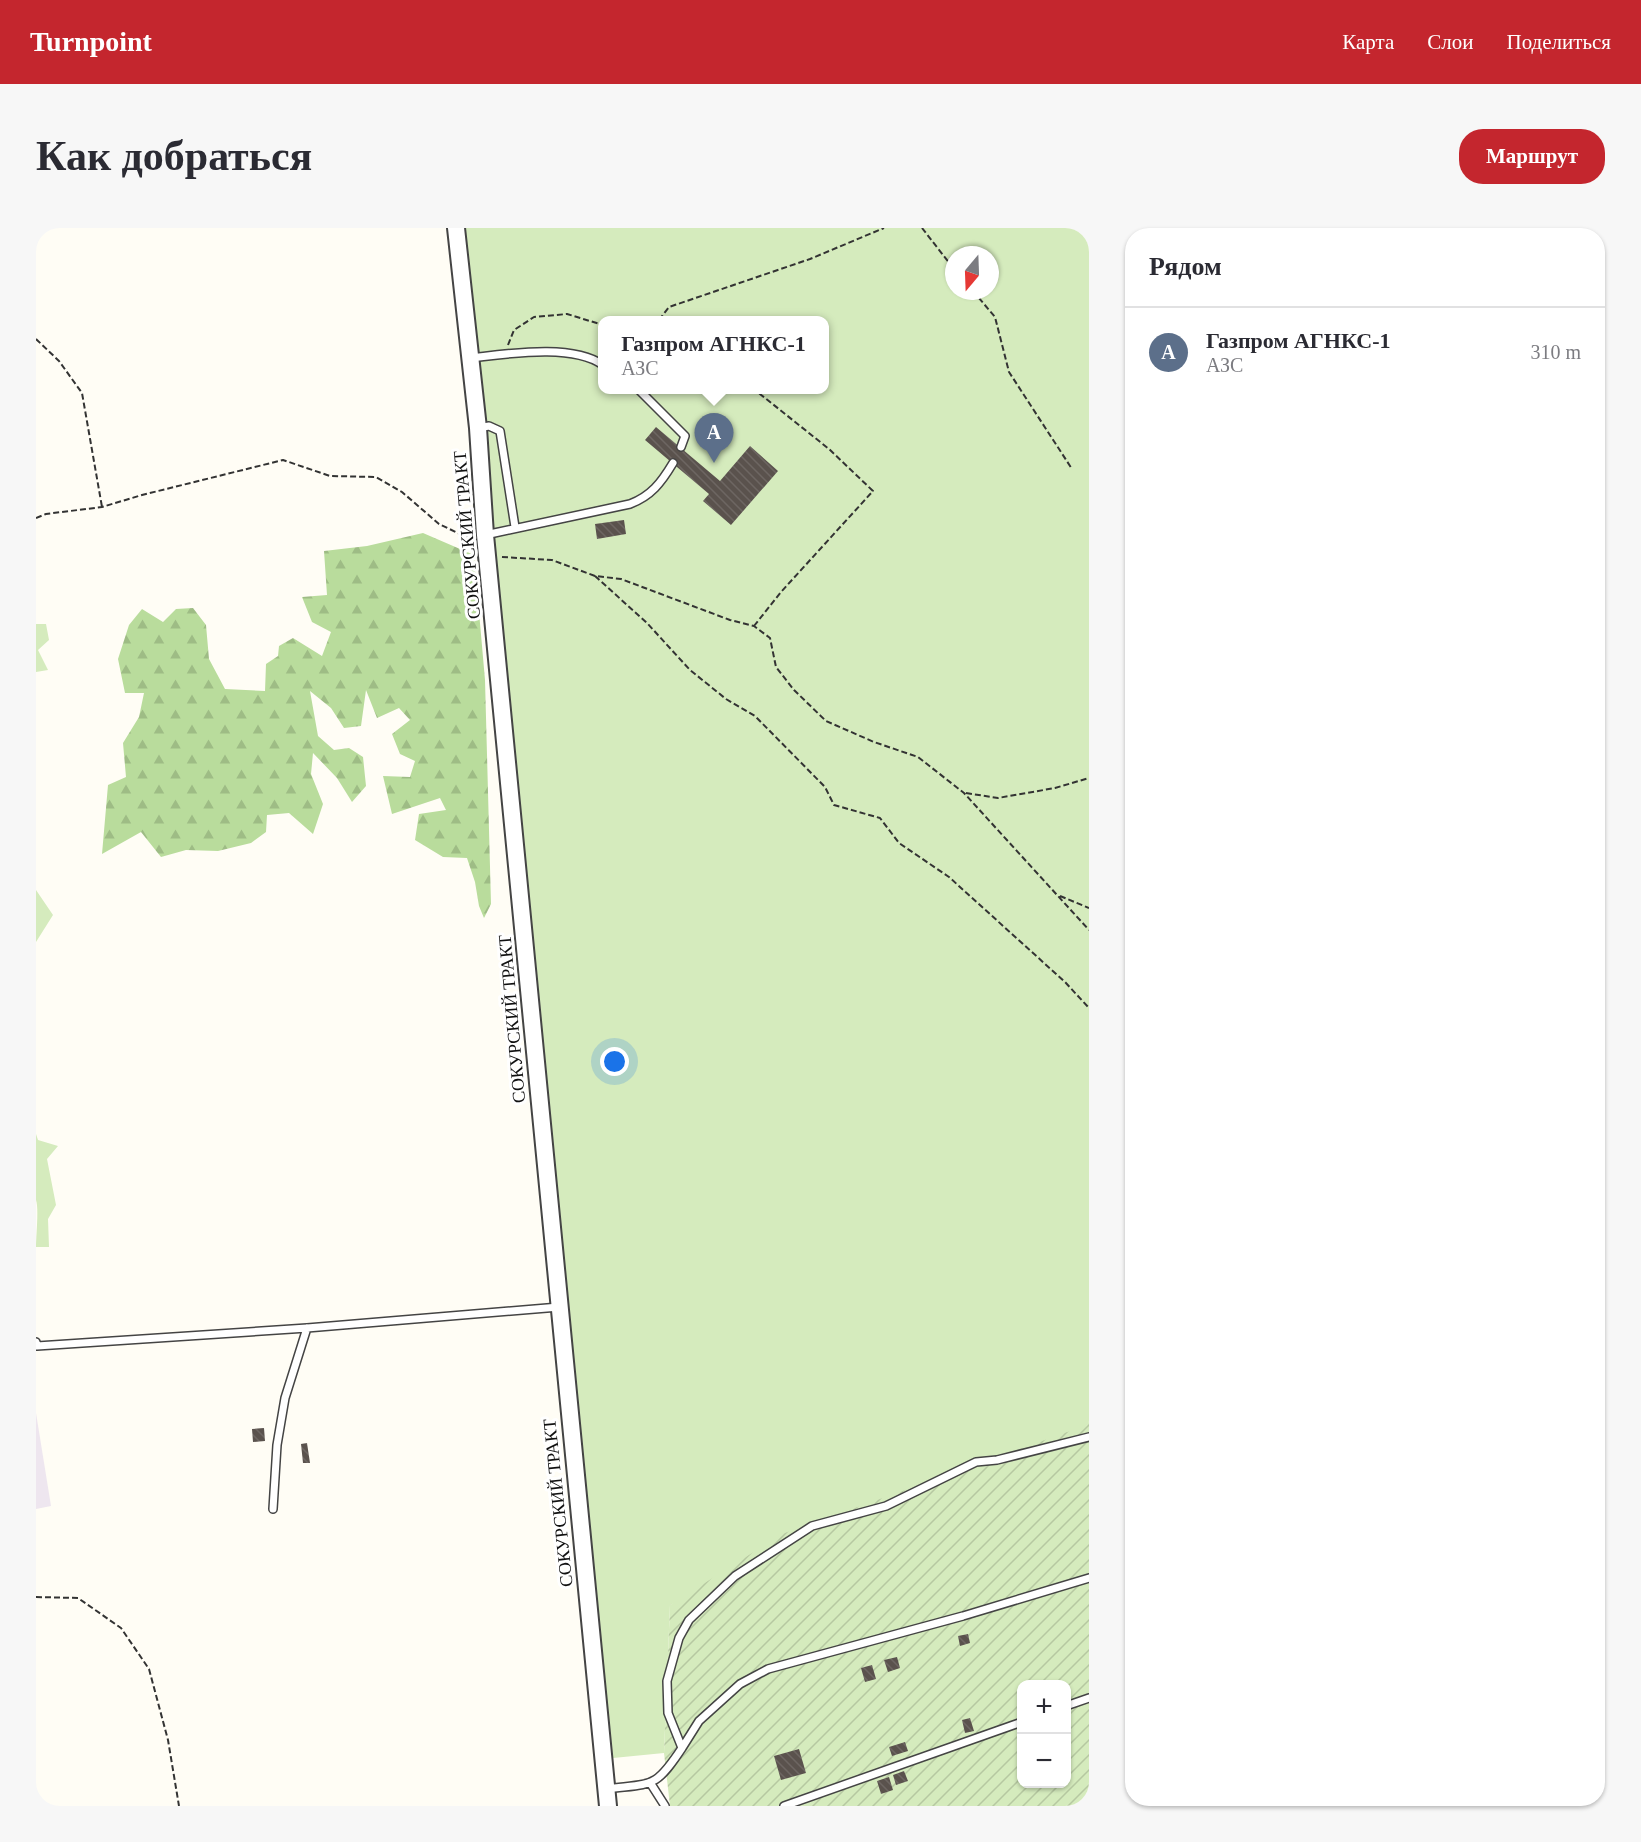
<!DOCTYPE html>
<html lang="ru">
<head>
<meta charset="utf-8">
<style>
	:root { --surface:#fff; --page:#f7f7f7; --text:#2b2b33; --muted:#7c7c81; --line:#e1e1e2; --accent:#c4262e }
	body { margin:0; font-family:"Times New Roman",serif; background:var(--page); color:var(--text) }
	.controls { position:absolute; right:18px; bottom:18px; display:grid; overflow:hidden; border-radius:12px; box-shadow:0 2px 4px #0004 }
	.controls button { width:54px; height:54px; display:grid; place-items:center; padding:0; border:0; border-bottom:2px solid var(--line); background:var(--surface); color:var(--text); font:30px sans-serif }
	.compass { position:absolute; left:909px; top:18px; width:54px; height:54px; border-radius:50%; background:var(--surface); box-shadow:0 2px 4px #0004; rotate:199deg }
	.you { position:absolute; left:579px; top:834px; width:21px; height:21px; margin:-15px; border:4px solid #fff; border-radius:50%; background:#1a73e8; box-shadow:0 0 0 9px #1a73e833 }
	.badge { display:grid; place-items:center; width:39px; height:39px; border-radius:50%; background:var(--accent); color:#fff; font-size:20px; font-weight:700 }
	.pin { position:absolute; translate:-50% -50px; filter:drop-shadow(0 2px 3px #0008) }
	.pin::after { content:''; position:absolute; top:32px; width:21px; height:18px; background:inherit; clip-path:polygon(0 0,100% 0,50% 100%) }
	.popup { position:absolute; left:562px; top:88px; width:231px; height:78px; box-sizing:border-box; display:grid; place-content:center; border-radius:12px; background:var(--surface); filter:drop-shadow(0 2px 4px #0005); font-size:20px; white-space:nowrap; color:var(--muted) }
	.popup b { font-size:22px; color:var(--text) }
	.popup::after { content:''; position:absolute; left:50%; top:100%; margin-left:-12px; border:12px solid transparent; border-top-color:var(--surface) }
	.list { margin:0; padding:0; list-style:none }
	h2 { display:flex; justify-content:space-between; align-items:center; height:78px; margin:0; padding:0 24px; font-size:26px }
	h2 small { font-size:20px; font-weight:400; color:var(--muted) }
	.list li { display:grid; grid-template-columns:39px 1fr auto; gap:18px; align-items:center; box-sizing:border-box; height:90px; padding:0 24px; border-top:2px solid var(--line) }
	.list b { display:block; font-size:22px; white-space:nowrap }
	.list p { margin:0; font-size:20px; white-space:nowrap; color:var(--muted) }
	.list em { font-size:20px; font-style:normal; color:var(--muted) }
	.map { position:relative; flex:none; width:1053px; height:1578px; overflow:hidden; border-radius:24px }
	header { display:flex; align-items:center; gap:36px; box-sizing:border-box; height:84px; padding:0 30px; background:var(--accent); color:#fff }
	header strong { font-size:28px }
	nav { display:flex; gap:33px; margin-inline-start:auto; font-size:21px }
	.intro { display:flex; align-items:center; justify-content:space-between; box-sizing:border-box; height:144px; padding:0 36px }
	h1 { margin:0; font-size:42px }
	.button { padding:15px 27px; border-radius:24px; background:var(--accent); color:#fff; font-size:21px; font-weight:700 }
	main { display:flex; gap:36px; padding:0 36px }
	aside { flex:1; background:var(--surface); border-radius:24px; box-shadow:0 2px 4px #0004 }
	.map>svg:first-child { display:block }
	.industrial { fill:#eee6ef }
	.grass { fill:#d5ebbd; fill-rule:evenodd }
	.forest { fill:url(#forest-firs) }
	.garden { fill:url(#garden-furrows); fill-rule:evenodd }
	.building { fill:url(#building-back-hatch) }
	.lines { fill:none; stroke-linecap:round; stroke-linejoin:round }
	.service-casing { stroke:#444; stroke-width:10 }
	.tertiary-casing { stroke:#444; stroke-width:20 }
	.path { stroke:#333; stroke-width:2; stroke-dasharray:6 3; stroke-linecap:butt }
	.service { stroke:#fff; stroke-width:7 }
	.tertiary { stroke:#fff; stroke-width:16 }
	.labels { text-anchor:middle; stroke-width:6; stroke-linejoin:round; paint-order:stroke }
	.street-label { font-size:18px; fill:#111; stroke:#fff }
</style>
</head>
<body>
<header>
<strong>Turnpoint</strong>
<nav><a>Карта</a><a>Слои</a><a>Поделиться</a></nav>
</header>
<div class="intro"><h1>Как добраться</h1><a class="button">Маршрут</a></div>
<main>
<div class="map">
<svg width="1053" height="1578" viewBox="0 0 1053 1578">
	<defs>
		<pattern id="forest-firs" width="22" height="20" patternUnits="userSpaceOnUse" patternTransform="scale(1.5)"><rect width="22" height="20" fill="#b9dc9c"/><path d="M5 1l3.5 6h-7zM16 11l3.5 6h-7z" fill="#9ebc85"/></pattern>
		<pattern id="garden-furrows" width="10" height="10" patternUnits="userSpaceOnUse" patternTransform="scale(1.5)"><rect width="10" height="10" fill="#d5ebbd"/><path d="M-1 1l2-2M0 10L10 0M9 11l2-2" fill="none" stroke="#b6c8a1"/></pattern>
		<pattern id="building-back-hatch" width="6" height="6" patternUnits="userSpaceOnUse" patternTransform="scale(1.5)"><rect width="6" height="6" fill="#5a524d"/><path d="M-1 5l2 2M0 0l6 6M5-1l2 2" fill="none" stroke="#6d6662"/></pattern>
	</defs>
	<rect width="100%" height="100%" fill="#fffdf5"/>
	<path class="industrial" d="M0,1185L15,1278L0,1281Z"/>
	<path class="grass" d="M420,0H1053V1193L1052,1197L634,1377L628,1525L567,1531ZM918,27H954V63H918ZM567,92H789V162H567Z
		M0,396H10L13,412L2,422L12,442L0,444Z
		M0,662L17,687L0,714Z
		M0,906L2,912L22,918L11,931L20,977L12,991L13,1019H0C0,1008 3,980 0,972Z"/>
	<path class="forest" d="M387,305L438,327L449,452L455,676L448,690L443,678L439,654L431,630L407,629L379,612L383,586L410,582L404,570L356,586L347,548L374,549L379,533L364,526L356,506L374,492L363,480L341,490L330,462L325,498L308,500L295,480L274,463L282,508L298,522L313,520L327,529L330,558L316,574L301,550L277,525L275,546L287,576L277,606L253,585L231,587L230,604L215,615L182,623L150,622L125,629L105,604L66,626L72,557L90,549L87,515L103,489L108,465H89L82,431L93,397L106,381L127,394L140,381L157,380L170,397L173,431L189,461L229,463L230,436L242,428L243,418L257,410L286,428L295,404L276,394L266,369L291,367L288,323L331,318Z"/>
	<path class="garden" d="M1053,1193V1578H634L628,1525L634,1377L746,1306L1051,1197ZM986,1456H1030V1556H986Z"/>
	<path class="building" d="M620,199L684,253L714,218L742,243L695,297L667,273L673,266L609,212Z
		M588,292L590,306L561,311L559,296Z
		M228,1200L229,1213L217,1214L216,1201Z
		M271,1215L274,1235H267L265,1216Z
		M932,1406L934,1415L924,1418L922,1408Z
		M861,1429L864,1440L852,1444L848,1432Z
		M836,1437L840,1451L829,1454L825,1440Z
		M934,1490L938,1503L929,1505L926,1492Z
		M869,1514L872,1523L856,1528L853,1519Z
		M763,1521L770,1545L745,1552L738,1528Z
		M868,1543L872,1553L860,1557L857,1547Z
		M853,1549L857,1562L845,1566L841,1553Z"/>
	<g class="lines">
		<defs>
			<path id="service" d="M434,130C471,126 536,115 567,137
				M603,162L649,208L645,219
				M442,200L453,198L464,203L479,299
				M449,307L594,276C615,268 625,255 637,235
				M0,1114L1,1118L271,1100L523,1079
				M237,1281L241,1217L249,1170L271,1100
				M1030,1478L1053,1470
				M646,1520L663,1493L704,1456L732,1441L927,1388L1053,1350
				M615,1556L629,1578
				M571,1561C617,1555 619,1561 646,1520L632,1485L631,1453L643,1410L653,1392L699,1348L776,1298L850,1278L940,1234L961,1232L1053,1209
				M748,1578L986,1494"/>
			<path id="tertiary" d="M420,0L442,200L449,307L572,1578"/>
		</defs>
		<use href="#service" class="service-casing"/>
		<use href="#tertiary" class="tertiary-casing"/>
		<path class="path" d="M886,0L918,41
			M937,63L959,89L973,144L1036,241
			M623,92L633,79L774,31L848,0
			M0,111L23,133L46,165L66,279
			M472,117L478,102L498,89L531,86L567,97
			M0,290L10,286L66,279L106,267L247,232L294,248L340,249L366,264L403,296L430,309L434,308
			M466,329L516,332L559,348L585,351L694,392L718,398L734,410L740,439L758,462L790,493L838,514L882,529L928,565L1053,702
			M559,348L611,395L654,442L690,471L719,488L789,559L798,577L844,590L863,615L913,649L1029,754L1053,780
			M718,398L745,364L837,263L793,221L719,162
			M930,565L962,570L1019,560L1053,550
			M1024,668L1053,680
			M0,1369L42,1370L85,1400L113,1441L132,1512L143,1578"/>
		<use href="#service" class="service"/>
		<use href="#tertiary" class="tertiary"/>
	</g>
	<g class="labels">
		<g class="street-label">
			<text transform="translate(431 307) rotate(-95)" y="6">СОКУРСКИЙ ТРАКТ</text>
			<text transform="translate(476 791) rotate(-95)" y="6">СОКУРСКИЙ ТРАКТ</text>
			<text transform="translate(522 1275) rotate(-96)" y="6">СОКУРСКИЙ ТРАКТ</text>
		</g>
	</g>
</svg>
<div class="controls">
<button>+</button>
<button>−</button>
</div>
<svg class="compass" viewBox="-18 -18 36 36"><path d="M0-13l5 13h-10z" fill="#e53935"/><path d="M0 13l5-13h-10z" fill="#7c7c81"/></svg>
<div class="you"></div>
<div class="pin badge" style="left:678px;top:235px;background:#5c6f8a">A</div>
<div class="popup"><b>Газпром АГНКС-1</b>АЗС</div>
</div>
<aside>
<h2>Рядом<small></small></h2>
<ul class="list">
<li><span class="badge" style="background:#5c6f8a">A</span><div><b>Газпром АГНКС-1</b><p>АЗС</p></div><em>310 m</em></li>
</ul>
</aside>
</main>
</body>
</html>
